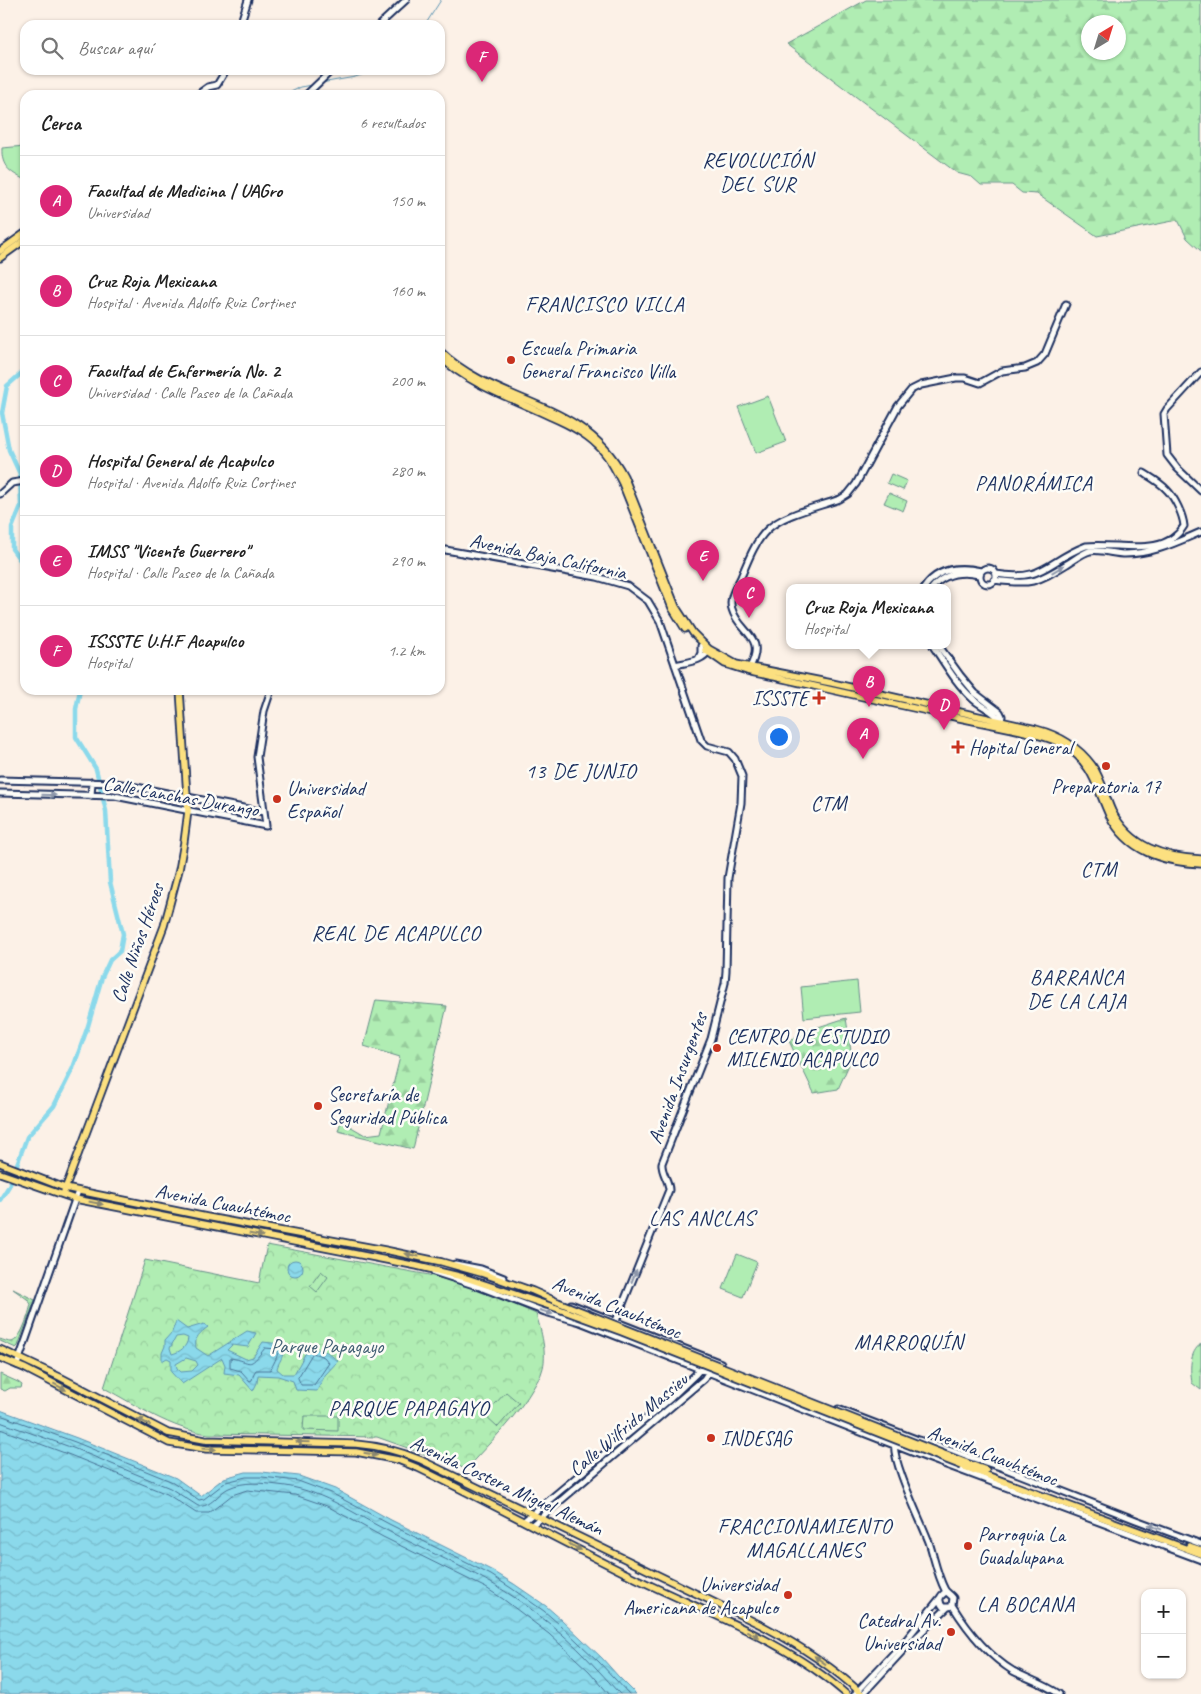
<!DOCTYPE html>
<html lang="es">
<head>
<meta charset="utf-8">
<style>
	:root { --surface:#fff; --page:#f6f6f6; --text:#222; --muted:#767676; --line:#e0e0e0; --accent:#db2777 }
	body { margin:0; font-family:Caveat,sans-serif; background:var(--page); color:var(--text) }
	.controls { position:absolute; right:15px; bottom:15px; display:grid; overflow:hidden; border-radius:10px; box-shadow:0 1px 4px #0004 }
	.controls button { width:45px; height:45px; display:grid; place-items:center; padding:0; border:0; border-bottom:1px solid var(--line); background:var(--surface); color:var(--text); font:25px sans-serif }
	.compass { position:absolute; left:1081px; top:15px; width:45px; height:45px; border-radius:50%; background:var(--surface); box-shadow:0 1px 4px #0004; rotate:38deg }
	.you { position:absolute; left:778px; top:736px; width:18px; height:18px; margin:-12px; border:4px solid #fff; border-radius:50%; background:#1a73e8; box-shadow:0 0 0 8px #1a73e833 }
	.badge { display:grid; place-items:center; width:32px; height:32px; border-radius:50%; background:var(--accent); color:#fff; font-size:16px; font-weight:700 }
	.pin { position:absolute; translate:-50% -41px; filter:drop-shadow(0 1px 2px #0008) }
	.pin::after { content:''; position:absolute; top:26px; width:18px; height:15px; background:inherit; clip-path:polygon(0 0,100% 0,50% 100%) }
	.popup { position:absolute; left:786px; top:584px; width:165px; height:65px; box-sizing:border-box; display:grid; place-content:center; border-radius:10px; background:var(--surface); filter:drop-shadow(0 1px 4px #0005); font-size:16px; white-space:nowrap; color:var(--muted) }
	.popup b { font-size:19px; color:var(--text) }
	.popup::after { content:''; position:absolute; left:50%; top:100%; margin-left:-10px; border:10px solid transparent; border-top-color:var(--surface) }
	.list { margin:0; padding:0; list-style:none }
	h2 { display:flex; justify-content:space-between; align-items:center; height:65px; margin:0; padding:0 20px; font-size:21px }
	h2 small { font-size:16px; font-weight:400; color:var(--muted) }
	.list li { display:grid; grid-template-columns:32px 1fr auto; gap:15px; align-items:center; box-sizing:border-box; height:90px; padding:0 20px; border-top:1px solid var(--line) }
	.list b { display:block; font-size:19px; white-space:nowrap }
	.list p { margin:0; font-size:16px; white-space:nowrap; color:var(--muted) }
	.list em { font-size:16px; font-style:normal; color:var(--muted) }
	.icon { flex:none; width:28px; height:28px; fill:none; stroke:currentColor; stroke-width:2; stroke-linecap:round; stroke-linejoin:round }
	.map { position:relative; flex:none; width:1201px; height:1694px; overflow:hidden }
	.search { position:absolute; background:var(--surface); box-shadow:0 1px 4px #0004; left:20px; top:20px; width:425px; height:55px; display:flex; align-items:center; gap:12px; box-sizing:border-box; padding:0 18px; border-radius:15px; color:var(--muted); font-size:19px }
	.panel { position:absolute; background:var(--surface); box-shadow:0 1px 4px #0004; left:20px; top:90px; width:425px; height:605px; border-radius:15px }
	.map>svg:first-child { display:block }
	.grass { fill:url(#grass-dots); stroke:#668e88 }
	.forest { fill:url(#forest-firs); stroke:#668e88; fill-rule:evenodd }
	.park { fill:url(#park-crowns); stroke:#668e88 }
	.pitch { fill:#b0edb3; stroke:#668e88 }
	.water { fill:url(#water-waves); stroke:#5e95b3; fill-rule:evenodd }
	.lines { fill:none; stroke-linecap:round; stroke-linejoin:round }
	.shore { stroke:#487396; stroke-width:1 }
	.stream { stroke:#5e95b3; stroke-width:1 }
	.canal { stroke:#8bd9eb; stroke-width:4.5 }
	.secondary-casing { stroke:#1b2f5e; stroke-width:9 }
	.primary-casing { stroke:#1b2f5e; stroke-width:9 }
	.secondary { stroke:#fdfcf7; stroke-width:5 }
	.primary { stroke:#fce080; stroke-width:5.5 }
	.primary-bridge-casing { stroke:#1b2f5e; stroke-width:9; stroke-linecap:butt }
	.primary-bridge { stroke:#fce080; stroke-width:5.5 }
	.oneway { fill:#8c96aa }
	.oneway2 { fill:#8c886f }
	.poi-dot { fill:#c8321e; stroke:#fdfcf7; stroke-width:2 }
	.labels { text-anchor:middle; stroke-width:5; stroke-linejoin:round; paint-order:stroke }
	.poi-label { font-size:20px; fill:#1b2f5e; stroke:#fdfcf7; text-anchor:start }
	.street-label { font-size:20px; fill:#1b2f5e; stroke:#fdfcf7 }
	.park-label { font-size:20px; fill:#405e73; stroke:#fdfcf7 }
	.neighbourhood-label { font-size:21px; letter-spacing:1px; fill:#1b2f5e; stroke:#fdfcf7 }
</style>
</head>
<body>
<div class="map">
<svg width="1201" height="1694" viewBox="0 0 1201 1694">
	<defs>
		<pattern id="grass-dots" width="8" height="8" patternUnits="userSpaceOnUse" patternTransform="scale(1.25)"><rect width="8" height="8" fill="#b0edb3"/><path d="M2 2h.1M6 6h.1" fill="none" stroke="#97cc9c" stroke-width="1.8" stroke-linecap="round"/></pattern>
		<pattern id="forest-firs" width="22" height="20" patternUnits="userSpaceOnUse" patternTransform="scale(1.25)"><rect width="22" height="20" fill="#b0edb3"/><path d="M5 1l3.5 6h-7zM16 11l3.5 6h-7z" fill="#97cc9c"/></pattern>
		<pattern id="park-crowns" width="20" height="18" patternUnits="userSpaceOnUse" patternTransform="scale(1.25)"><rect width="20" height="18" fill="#b0edb3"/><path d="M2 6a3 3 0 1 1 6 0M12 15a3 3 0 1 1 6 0" fill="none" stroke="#97cc9c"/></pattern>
		<pattern id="water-waves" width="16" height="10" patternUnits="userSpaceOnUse" patternTransform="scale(1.25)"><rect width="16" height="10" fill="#8bd9eb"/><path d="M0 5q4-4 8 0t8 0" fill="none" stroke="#7bc"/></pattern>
	</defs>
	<rect width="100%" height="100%" fill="#fcf1e7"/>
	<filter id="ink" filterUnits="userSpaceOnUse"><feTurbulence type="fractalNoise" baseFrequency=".02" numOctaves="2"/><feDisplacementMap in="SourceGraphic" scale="10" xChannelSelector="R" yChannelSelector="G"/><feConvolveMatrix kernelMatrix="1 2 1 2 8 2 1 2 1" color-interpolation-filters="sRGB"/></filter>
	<g filter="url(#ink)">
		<path class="grass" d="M13,1289L35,1300L18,1346L16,1348L0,1341V1339C3,1340 8,1342 11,1342C21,1341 29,1313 31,1304L27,1299Z"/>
		<path class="forest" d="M866,0H1201V251L1187,238L1178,220L1097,236L1037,194L1022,193L1012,185H981L972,177L957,173L786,44ZM1088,22H1118V52H1088Z
			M376,1000L447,1006L413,1149L338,1131L341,1121L365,1135L381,1133L400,1057L364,1046Z
			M846,1018L852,1058L838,1089L814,1093L789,1041L809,1030Z
			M1201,1344V1390L1192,1383C1190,1370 1189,1352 1201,1344Z
			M0,1374L18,1382L22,1385L21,1388H10L5,1391L0,1389Z"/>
		<path class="park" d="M889,493L907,501L903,511L884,503Z
			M267,1245L429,1275L479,1289L536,1314C541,1330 548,1355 542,1371C541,1376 537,1381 535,1385C517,1417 490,1442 466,1469L377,1437L209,1434C170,1429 138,1406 104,1388L145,1260L259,1283Z"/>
		<path class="pitch" d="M25,146V180C10,172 1,167 2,148Z
			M768,396L786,442L756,453L738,407Z
			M891,474L907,481L903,490L887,483Z
			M857,981L860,1012L804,1018L801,987Z
			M737,1254L757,1262L743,1297L723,1289Z
			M321,1271L328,1277L317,1292L310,1286Z
			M506,1392L519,1403L498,1427L485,1415Z
			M304,1416H338V1431L303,1430Z"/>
		<path class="water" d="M287 1268a8 8 0 1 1 16 0a8 8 0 1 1-16 0Z
			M176,1321L187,1329L204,1324L208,1327C200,1333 194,1337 196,1348L208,1356L247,1331L256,1333L248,1347L232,1345L227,1350L246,1359L253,1357L263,1342L280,1344C287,1356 279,1359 277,1369L283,1374H294L309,1347L327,1352L338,1361L325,1375L317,1391L296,1390L293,1381L278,1376L258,1375L257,1383L253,1391L239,1375L224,1373L225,1365L222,1358L182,1384L171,1372V1360L167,1358L162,1361V1353L165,1346V1340L172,1332ZM183,1336L188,1338C187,1347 180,1352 172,1354L170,1348L176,1337ZM186,1358L196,1361L198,1365L192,1371L181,1372L177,1368L176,1364Z
			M0,1410L77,1438L176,1478L201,1496L224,1478L246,1472H262L299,1476L335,1489L391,1520L493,1571L514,1584L546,1606L562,1620L602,1658L618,1676L636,1694H0Z"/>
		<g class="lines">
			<path class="shore" d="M265,1348L276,1349L278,1351C278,1356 273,1365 270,1370H256L254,1373L252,1380L250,1381L241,1371L230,1368V1358C253,1361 247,1371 265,1348Z
				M313,1353L324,1357L329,1363L314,1385H301L298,1378Z
				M0,1415L75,1442L173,1482L199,1500L204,1499L226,1482L246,1477H262L298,1481L333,1494L389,1524L491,1575L511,1588L544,1611L559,1624L599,1662L629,1694
				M0,1422L73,1448L170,1488L198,1506C211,1508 218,1493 229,1488C244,1481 262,1483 278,1485C320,1489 349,1511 386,1530C438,1557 495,1579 541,1617C561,1632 580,1650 597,1669C605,1677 612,1686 620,1694
				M0,1429L70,1455L167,1494L196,1513H209L232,1495L247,1490L295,1495L327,1506L383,1537L486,1588L503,1599L549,1634L589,1671L609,1694"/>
			<path class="stream" d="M425,25L441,0
				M321,83L355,77L377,70
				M285,95L301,87L313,85
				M20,507L25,502"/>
			<path class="canal" d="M25,370L7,386L2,413L9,450L20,474L21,506L12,528V549L25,567
				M0,1200L9,1186L27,1137L54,1106L73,1068L88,1026L102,977L110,960L120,951L123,934L110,882L106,811L96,769L76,737V709L80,690"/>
			<defs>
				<path id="secondary" d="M240,25L248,0
					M379,25L406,0
					M197,95L208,87L217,85L226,70
					M306,95L332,70
					M1201,372L1167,409L1164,414L1167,455L1177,468L1201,491
					M0,494L12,483L25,481
					M440,549L597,577L628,586L648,601L660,621L701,740L707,746L729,752L735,759L742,776L741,803L728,878L726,971L725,983L711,1039L662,1163C661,1173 669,1180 669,1190L616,1321
					M980 576a8 8 0 1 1 16 0a8 8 0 1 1-16 0Z
					M996,574C1045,582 1046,561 1086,546C1117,542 1164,559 1184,526C1183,515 1175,498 1167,490C1161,483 1152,478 1144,473
					M994,580C1031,585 1036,583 1067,564C1074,560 1082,553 1090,551C1101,549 1113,554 1125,554C1153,554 1175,543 1201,532
					M924,588C937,568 959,566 981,571
					M932,588C944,573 961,571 979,575
					M933,646C945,664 957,685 973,699C982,707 995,711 1001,721
					M939,646L960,675L975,693L1000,712L1002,716L1001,721
					M698,659L701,653V646
					M675,665C686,662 703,662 709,650
					M749,669C768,635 739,634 732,609C728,598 737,586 741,577C748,561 754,543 767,530C783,514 818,507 840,499L848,494L856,484L898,406L911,390L921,385L956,378H965L980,383L1002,371L1025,368L1037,363L1045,354L1066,304
					M0,780L116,783L264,812
					M0,793L115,796L266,826L257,757L264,711L271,690
					M91,796L92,782
					M455,1264L481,1269L504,1278
					M434,1272L477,1286L545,1312L580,1322L922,1456L1201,1560
					M571,1304L721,1363
					M17,1365L78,1191
					M838,1409L916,1439L1003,1468L1136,1520L1201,1544
					M895,1442C890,1458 922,1523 929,1542C934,1557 937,1575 945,1590C947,1593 950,1594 953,1598L952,1605C968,1631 987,1655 1013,1671C1028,1679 1045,1684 1059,1694
					M524,1521L671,1398L695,1375L702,1367
					M532,1525L704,1379L710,1370
					M946,1592C939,1596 938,1601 943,1607H949
					M855,1694L905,1641L939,1599
					M863,1694L909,1644L947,1608"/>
				<path id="primary" d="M0,251L25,233
					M0,258L25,240
					M440,351C497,406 583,398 624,476L676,607L693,633L709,649L736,664L832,683L1036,729C1059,735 1078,746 1092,765C1102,779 1105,796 1112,811C1131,847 1163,857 1201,859
					M440,357C471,386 514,399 551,417C567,424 584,432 597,445C608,455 615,469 622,483L672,608L685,629
					M705,650L725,664L747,671C815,686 883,702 951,716C976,722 1001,726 1026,732C1039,736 1053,738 1065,746C1093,764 1096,787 1109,815C1128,852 1162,862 1201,864
					M0,1163L65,1188L207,1217L385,1250L442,1262L481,1273L533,1291L558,1302
					M0,1173L75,1199L417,1266L463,1277L556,1308
					M64,1192L164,926L179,870L184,842L188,811L180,690
					M0,1349L60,1377L168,1433L205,1440L356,1444C380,1446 400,1451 421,1460L763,1626C799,1645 832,1666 862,1694
					M0,1358L24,1368L169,1443L206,1449L356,1452L398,1460L418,1468C490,1503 560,1541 631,1576C704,1612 785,1640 846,1694
					M964,1462L986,1470
					M962,1466L1201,1554
					M1189,1546L1201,1550"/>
			</defs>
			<use href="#secondary" class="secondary-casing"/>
			<use href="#primary" class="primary-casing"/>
			<use href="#secondary" class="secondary"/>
			<use href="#primary" class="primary"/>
			<defs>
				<path id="primary-bridge" d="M558,1302L964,1462
					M556,1308L622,1332L962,1466"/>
			</defs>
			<use href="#primary-bridge" class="primary-bridge-casing"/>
			<use href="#primary-bridge" class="primary-bridge"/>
		</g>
		<defs><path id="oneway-solid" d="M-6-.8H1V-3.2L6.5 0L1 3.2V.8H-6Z" transform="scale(1.25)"/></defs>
		<g class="oneway">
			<use href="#oneway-solid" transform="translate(1058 569) rotate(-31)"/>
			<use href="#oneway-solid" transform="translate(49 795) rotate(1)"/>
			<use href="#oneway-solid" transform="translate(634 1276) rotate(-68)"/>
			<use href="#oneway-solid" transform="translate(546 1312) rotate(18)"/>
			<use href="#oneway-solid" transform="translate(1155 1527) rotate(-160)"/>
		</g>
		<g class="oneway2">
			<use href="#oneway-solid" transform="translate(96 1203) rotate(12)"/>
			<use href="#oneway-solid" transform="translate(256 1235) rotate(11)"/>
			<use href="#oneway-solid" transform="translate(412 1255) rotate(-168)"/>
			<use href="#oneway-solid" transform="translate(60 1387) rotate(28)"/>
			<use href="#oneway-solid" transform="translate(144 1422) rotate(-153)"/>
			<use href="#oneway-solid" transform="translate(303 1442) rotate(-179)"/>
			<use href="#oneway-solid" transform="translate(209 1449) rotate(3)"/>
			<use href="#oneway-solid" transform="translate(371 1454) rotate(10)"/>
			<use href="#oneway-solid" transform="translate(575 1547) rotate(27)"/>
			<use href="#oneway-solid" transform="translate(753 1634) rotate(26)"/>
			<use href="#oneway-solid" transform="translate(820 1660) rotate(-144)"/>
		</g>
	</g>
	<g class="poi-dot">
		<circle cx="511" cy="360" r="5"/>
		<path d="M816.5 690.5h5v5h5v5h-5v5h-5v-5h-5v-5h5z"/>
		<path d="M955.5 739.5h5v5h5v5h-5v5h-5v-5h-5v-5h5z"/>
		<circle cx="1106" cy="766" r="5"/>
		<circle cx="277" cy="799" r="5"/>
		<circle cx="717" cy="1048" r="5"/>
		<circle cx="318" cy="1106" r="5"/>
		<circle cx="711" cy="1438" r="5"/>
		<circle cx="968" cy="1546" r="5"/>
		<circle cx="788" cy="1595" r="5"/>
		<circle cx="951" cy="1632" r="5"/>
	</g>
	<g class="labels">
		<g class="poi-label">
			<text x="521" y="355">Escuela Primaria<tspan x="521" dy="23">General Francisco Villa</tspan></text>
			<text x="808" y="705" text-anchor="end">ISSSTE</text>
			<text x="969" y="754">Hopital General</text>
			<text x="1106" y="793" text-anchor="middle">Preparatoria 17</text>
			<text x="287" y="795">Universidad<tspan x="287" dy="23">Español</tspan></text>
			<text x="727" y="1043">CENTRO DE ESTUDIO<tspan x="727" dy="23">MILENIO ACAPULCO</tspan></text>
			<text x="328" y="1101">Secretaría de<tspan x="328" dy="23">Seguridad Pública</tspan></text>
			<text x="721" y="1445">INDESAG</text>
			<text x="978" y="1541">Parroquia La<tspan x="978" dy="23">Guadalupana</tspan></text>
			<text x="778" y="1591" text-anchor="end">Universidad<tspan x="778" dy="23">Americana de Acapulco</tspan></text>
			<text x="941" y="1627" text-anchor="end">Catedral Av.<tspan x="941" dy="23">Universidad</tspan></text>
		</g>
		<g class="street-label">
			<text transform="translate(548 556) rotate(12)" y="7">Avenida Baja California</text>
			<text transform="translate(181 796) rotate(10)" y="7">Calle Canchas Durango</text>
			<text transform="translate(137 943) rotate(-71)" y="7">Calle Niños Héroes</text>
			<text transform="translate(677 1078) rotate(-70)" y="7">Avenida Insurgentes</text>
			<text transform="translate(223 1203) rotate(11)" y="7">Avenida Cuauhtémoc</text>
			<text transform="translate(617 1307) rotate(22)" y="7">Avenida Cuauhtémoc</text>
			<text transform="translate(628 1424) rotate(-40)" y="7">Calle Wilfrido Massieu</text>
			<text transform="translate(993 1455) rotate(21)" y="7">Avenida Cuauhtémoc</text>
			<text transform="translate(507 1485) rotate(25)" y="7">Avenida Costera Miguel Alemán</text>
		</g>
		<g class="park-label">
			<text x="327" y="1353">Parque Papagayo</text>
		</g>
		<g class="neighbourhood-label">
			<text x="758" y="167">REVOLUCIÓN<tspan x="758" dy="24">DEL SUR</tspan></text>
			<text x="605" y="311">FRANCISCO VILLA</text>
			<text x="1034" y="490">PANORÁMICA</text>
			<text x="581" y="778">13 DE JUNIO</text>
			<text x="829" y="810">CTM</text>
			<text x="1099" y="876">CTM</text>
			<text x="396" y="940">REAL DE ACAPULCO</text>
			<text x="1077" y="984">BARRANCA<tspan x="1077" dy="24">DE LA LAJA</tspan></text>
			<text x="702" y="1225">LAS ANCLAS</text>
			<text x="909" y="1349">MARROQUÍN</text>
			<text x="409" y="1415">PARQUE PAPAGAYO</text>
			<text x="805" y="1533">FRACCIONAMIENTO<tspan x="805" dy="24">MAGALLANES</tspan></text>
			<text x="1026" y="1611">LA BOCANA</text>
		</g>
	</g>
</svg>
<div class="controls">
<button>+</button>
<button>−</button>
</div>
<svg class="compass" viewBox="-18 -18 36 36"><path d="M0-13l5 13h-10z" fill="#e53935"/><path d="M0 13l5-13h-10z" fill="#767676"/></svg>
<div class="you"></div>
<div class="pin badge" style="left:863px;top:759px">A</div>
<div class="pin badge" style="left:869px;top:707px">B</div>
<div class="popup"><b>Cruz Roja Mexicana</b>Hospital</div>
<div class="pin badge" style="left:749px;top:618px">C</div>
<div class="pin badge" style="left:944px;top:730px">D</div>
<div class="pin badge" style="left:703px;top:581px">E</div>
<div class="pin badge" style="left:482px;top:82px">F</div>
<div class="search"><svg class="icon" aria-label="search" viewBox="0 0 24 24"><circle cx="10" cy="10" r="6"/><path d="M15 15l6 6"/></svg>Buscar aquí</div>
<section class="panel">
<h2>Cerca<small>6 resultados</small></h2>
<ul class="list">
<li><span class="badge">A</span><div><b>Facultad de Medicina | UAGro</b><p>Universidad</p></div><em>150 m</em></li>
<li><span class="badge">B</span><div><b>Cruz Roja Mexicana</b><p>Hospital · Avenida Adolfo Ruiz Cortines</p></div><em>160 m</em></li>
<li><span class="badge">C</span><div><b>Facultad de Enfermería No. 2</b><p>Universidad · Calle Paseo de la Cañada</p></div><em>200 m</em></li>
<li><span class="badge">D</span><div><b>Hospital General de Acapulco</b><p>Hospital · Avenida Adolfo Ruiz Cortines</p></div><em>280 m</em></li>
<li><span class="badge">E</span><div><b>IMSS &quot;Vicente Guerrero&quot;</b><p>Hospital · Calle Paseo de la Cañada</p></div><em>290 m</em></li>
<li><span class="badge">F</span><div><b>ISSSTE U.H.F Acapulco</b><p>Hospital</p></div><em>1.2 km</em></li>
</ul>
</section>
</div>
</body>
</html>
